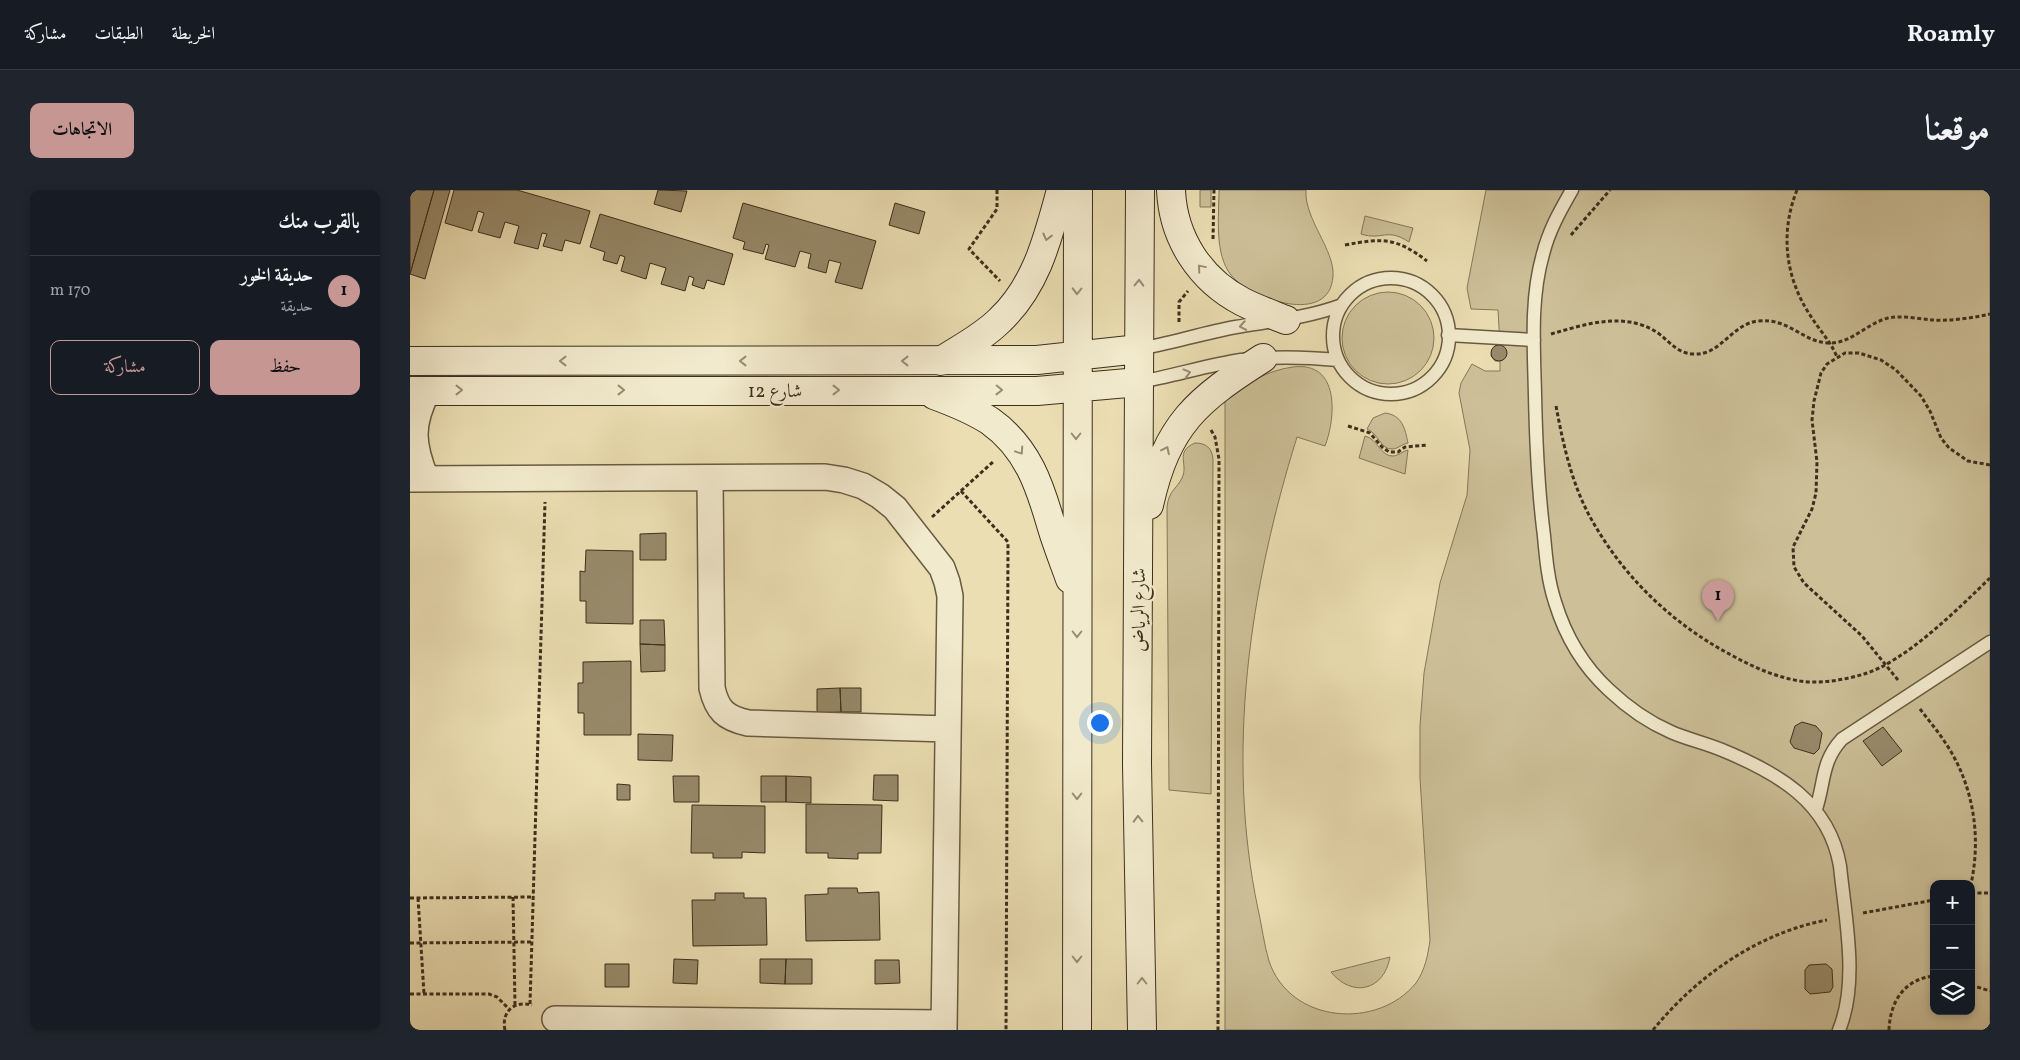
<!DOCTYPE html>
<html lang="ar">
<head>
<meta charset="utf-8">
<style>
	:root { --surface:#171b24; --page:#20242c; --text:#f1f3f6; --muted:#9ea1a6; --line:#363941; --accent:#c59692 }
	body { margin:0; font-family:Vollkorn,Amiri,serif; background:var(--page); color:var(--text); direction:rtl }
	.controls { position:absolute; right:15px; bottom:15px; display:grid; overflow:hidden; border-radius:10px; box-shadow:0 2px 8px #0003 }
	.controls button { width:45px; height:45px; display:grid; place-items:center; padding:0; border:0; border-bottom:1px solid var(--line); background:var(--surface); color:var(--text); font:25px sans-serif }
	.you { position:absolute; left:689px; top:532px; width:18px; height:18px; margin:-12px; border:4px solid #fff; border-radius:50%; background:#1a73e8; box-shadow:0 0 0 8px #1a73e833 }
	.badge { display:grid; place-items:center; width:32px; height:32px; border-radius:50%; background:var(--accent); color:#111; font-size:16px; font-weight:700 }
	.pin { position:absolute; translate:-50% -41px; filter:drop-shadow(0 1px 2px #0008) }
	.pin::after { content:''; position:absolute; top:26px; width:18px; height:15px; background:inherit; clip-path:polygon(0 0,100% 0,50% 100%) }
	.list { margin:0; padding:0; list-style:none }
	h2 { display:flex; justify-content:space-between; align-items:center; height:65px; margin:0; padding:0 20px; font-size:21px }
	h2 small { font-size:16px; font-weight:400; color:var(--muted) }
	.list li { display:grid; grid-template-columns:32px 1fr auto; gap:15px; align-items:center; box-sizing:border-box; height:70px; padding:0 20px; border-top:1px solid var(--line) }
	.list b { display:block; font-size:19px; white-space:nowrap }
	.list p { margin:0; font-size:16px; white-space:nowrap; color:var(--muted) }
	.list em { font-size:16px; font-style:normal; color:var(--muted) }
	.actions { display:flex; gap:10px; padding:15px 20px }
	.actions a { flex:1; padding:11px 0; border:1px solid var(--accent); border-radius:10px; text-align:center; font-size:18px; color:var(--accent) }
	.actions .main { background:var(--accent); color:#111 }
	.icon { flex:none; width:28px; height:28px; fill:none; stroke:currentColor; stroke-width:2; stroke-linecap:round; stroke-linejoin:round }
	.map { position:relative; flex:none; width:1580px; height:840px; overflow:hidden; direction:ltr; border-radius:10px }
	header { display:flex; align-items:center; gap:30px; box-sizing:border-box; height:70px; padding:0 25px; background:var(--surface); border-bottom:1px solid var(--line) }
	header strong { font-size:24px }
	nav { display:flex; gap:28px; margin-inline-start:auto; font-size:18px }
	.intro { display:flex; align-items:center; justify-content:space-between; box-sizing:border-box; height:120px; padding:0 30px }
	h1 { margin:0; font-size:35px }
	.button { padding:12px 22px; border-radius:10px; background:var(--accent); color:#111; font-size:18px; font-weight:700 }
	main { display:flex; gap:30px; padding:0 30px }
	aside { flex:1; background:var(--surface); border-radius:10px; box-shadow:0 2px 8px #0003 }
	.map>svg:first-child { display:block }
	.green { fill:#cdc099; stroke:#84785b; fill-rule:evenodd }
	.building { fill:#978a6a; stroke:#3c2f1d }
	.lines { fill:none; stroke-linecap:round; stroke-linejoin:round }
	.lane-casing { stroke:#685b42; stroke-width:15 }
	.street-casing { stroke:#685b42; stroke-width:28 }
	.secondary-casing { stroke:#3c2f1d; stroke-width:30 }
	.path { stroke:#3c2f1d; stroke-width:3; stroke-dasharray:4 2.5; stroke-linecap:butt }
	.lane { stroke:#f2eacd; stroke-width:12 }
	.street { stroke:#f2eacd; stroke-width:25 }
	.secondary { stroke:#f2eacd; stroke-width:28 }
	.oneway { stroke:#978c75 }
	.labels { text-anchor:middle; stroke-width:4.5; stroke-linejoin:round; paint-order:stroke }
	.street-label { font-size:19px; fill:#3c2f1d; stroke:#f2eacd }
</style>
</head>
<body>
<header>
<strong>Roamly</strong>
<nav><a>الخريطة</a><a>الطبقات</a><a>مشاركة</a></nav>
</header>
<div class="intro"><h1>موقعنا</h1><a class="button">الاتجاهات</a></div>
<main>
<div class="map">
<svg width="1580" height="840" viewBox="0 0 1580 840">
	<rect width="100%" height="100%" fill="#ebdeb2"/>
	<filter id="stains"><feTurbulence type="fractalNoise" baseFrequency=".004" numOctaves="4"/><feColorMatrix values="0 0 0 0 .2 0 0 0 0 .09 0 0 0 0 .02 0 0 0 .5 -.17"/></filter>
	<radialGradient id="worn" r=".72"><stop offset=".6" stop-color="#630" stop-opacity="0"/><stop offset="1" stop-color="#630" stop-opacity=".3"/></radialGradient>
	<path class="green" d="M790,0H801V17H790Z
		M809,0H896C894,29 925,60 923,86C920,137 840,109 821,85C804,64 809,25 809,0Z
		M1076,0H1580V840H815V206C836,194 858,180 883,177C930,171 926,227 915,256L887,247C840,398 815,562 848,719C852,736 854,755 859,771C880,834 968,840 1006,793C1015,780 1018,765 1020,750L1010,588V536L1014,483L1030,393L1057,305L1060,260L1049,203L1051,193L1062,174L1075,181H1090V171H1085L1081,166L1082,160L1086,155H1090L1088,120L1061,119L1057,98ZM1524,694H1561V821H1524Z
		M955,26L1003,38L999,52C976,37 973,51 951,44Z
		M932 148a46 46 0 1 1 92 0a46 46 0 1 1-92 0Z
		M975,223C992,225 995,238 998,253C992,254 988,259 982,259C971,260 968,243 957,239L963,228Z
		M955,246C968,249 971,267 983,266C988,266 993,261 998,260L995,284L949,268Z
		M785,253C796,253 802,258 803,269L801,604L759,600L757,317C759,300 766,300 772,288C779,274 764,262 785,253Z
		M980,767C974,801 942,808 921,782Z"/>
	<path class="building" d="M0,0H24L0,84Z
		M24,0H40L15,89L0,84Z
		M44,0H107L180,21L170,54L155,50L152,61L133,56L137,44L132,43L128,59L104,53L109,36L95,32L90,48L68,42L74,23L68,21L62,41L35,33Z
		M248,0L277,1L271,22L244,14Z
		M333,13L466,51L452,99L425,92L431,73L419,70L416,83L398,78L401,64L390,61L385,77L355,69L359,55L356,54L353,64L333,59L335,52L323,48Z
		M485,13L515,22L509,44L479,35Z
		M190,24L323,64L314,95L297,90L294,99L282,95L284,88L279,86L275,101L251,94L256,78L240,73L236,89L211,81L215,67L210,65L207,74L193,70L195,62L180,57Z
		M1081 163a8 8 0 1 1 16 0a8 8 0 1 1-16 0Z
		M256,343V370H230V344Z
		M176,360L223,361V434L176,433V411H170V381L175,382Z
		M230,430H254L255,455L230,454Z
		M230,454L255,455V481L231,482Z
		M221,471V545H174V523H168V493H173V472Z
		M430,498H451V522H431Z
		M430,498L431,522L407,523V499Z
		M1392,532L1406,536L1412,543L1409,559L1404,564L1384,558L1380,552L1385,536Z
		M1473,537L1492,561L1472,576L1453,551Z
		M228,544L263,545L262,571L228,570Z
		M464,585H488V611L463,610Z
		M263,586H289V612H264Z
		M351,586H376V612H351Z
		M376,586L401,587V613L376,612Z
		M207,594L220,595V610H207Z
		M396,614L472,615L471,663H448V669L418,668V663H396Z
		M282,615L355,616V663L332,662V668H303V663H281Z
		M418,698H447L448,703L469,702L470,750L396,751L395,705L418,704Z
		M305,703H334V708H356L357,755L283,756L282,710H305Z
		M264,769L288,770L287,794L263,793Z
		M350,769H376L375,794L350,793Z
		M376,769H402V794H375Z
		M465,770H489L490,793L465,794Z
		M195,774H219V797H195Z
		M1416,774L1422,779L1423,797L1420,802L1400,804L1395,799V780L1399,775Z"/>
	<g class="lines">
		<defs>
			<path id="lane" d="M1162,0C1150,21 1139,40 1133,64C1120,109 1124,158 1125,205C1126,252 1128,299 1134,346C1136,368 1138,391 1145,412C1155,445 1173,476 1199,500C1217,517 1238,532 1261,542C1277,549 1295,553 1312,560C1368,583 1419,612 1430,676C1435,727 1449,792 1429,840
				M923 146a58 58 0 1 1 116 0a58 58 0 1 1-116 0Z
				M1038,145L1124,150
				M729,159C762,153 793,143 826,137C862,131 897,128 932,115
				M729,192C764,186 797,175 831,170C864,166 895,167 928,170
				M1406,619C1415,592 1411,572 1432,549L1580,452"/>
			<path id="street" d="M300,288L302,498C307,520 315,528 338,533L538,539
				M0,289L415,287L434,290L453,296L470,306L485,318L532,378L537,392L540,406L534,840
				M16,289C2,254 0,235 18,200
				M145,829L534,833"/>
			<path id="secondary" d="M730,0L727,574L732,840
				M761,0C763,48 790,90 833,112C847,119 861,124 876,130
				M0,171L627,170L729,159
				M531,171C551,158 573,147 590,130C627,95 638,47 651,0
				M0,201H627L729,192
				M524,205C543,212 563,220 580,231C618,258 630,296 642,338C647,355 654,372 660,389
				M739,315C757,234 787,210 853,168
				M667,840L668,0"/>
		</defs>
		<use href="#lane" class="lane-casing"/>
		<use href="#street" class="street-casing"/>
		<use href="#secondary" class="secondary-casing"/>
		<path class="path" d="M587,0V19L559,59L590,91
			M1387,0C1370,42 1375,87 1400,125C1409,140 1420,150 1427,167
			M1161,45L1200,0
			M803,49L804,0
			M935,55C973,48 985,47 1017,71
			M769,132V112L778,101
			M1141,144C1176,134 1215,121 1248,143C1260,152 1267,163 1283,164C1311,166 1321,134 1348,131C1380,128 1392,152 1419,153C1441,154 1457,133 1478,128C1493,125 1509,129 1523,130C1542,131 1562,128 1580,124
			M1146,216C1153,253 1161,291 1179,325C1212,386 1262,434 1323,466C1345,478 1366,487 1390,491C1411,494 1434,490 1454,484C1495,472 1549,418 1580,388
			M938,236L960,243L972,257L979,262H988L995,257L1018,255
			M801,240L805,247L809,269L808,840
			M551,301L598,352L596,840
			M522,327L584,271
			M1488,490L1452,446L1394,393L1384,377L1383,357L1402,319L1406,303L1407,272L1402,230L1404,211L1411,183L1417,174L1435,163H1449L1471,170L1486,180L1511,206L1520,221L1531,248L1539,258L1558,271L1580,275
			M1510,519C1520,532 1531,545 1540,560C1564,600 1571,648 1561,694
			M1561,703H1580
			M103,707L105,815
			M0,708L124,707
			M8,708L14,804
			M1453,723L1524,710
			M0,753L122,752
			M1561,795L1580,801
			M0,804H79L87,807L99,819
			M120,814L135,312
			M95,840C91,822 104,810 122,815
			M1243,840C1287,786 1348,743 1417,730
			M1479,840C1480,812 1494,789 1524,786"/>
		<use href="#lane" class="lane"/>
		<use href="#street" class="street"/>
		<use href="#secondary" class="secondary"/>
	</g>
	<defs><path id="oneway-chevron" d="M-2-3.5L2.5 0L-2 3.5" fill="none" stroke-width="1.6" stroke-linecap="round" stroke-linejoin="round" transform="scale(1.25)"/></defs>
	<g class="oneway">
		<use href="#oneway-chevron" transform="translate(637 47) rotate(104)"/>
		<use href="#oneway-chevron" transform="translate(791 78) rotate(-130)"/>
		<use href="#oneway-chevron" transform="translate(729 93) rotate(-89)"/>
		<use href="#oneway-chevron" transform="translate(667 101) rotate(91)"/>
		<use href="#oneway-chevron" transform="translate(833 136) rotate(170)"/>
		<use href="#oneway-chevron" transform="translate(153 171) rotate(180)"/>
		<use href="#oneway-chevron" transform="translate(333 171) rotate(180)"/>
		<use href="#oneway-chevron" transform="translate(495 171) rotate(180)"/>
		<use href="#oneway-chevron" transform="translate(777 183) rotate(-15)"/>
		<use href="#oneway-chevron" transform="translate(49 200)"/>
		<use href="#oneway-chevron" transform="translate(211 200)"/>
		<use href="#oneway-chevron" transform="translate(426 200)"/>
		<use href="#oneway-chevron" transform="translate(589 200) rotate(1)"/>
		<use href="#oneway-chevron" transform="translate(666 246) rotate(90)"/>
		<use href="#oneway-chevron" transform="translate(756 260) rotate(-64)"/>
		<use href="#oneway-chevron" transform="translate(610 261) rotate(56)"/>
		<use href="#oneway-chevron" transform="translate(667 444) rotate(90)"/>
		<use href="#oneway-chevron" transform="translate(667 606) rotate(90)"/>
		<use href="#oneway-chevron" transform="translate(728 629) rotate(-91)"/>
		<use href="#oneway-chevron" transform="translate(667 769) rotate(90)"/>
		<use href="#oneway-chevron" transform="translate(732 791) rotate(-90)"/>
	</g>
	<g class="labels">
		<g class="street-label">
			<text x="365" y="207">شارع 12</text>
			<text transform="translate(728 420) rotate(-90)" y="7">شارع الرياض</text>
		</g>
	</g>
	<rect width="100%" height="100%" filter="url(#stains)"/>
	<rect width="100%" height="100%" fill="url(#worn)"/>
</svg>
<div class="controls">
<button>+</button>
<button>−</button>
<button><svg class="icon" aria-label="layers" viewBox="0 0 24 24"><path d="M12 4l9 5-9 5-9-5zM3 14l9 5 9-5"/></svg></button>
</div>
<div class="you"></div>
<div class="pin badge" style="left:1308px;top:431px">1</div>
</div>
<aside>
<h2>بالقرب منك<small></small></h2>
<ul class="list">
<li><span class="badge">1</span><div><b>حديقة الخور</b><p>حديقة</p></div><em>170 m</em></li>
</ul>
<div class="actions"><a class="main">حفظ</a><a>مشاركة</a></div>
</aside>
</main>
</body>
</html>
